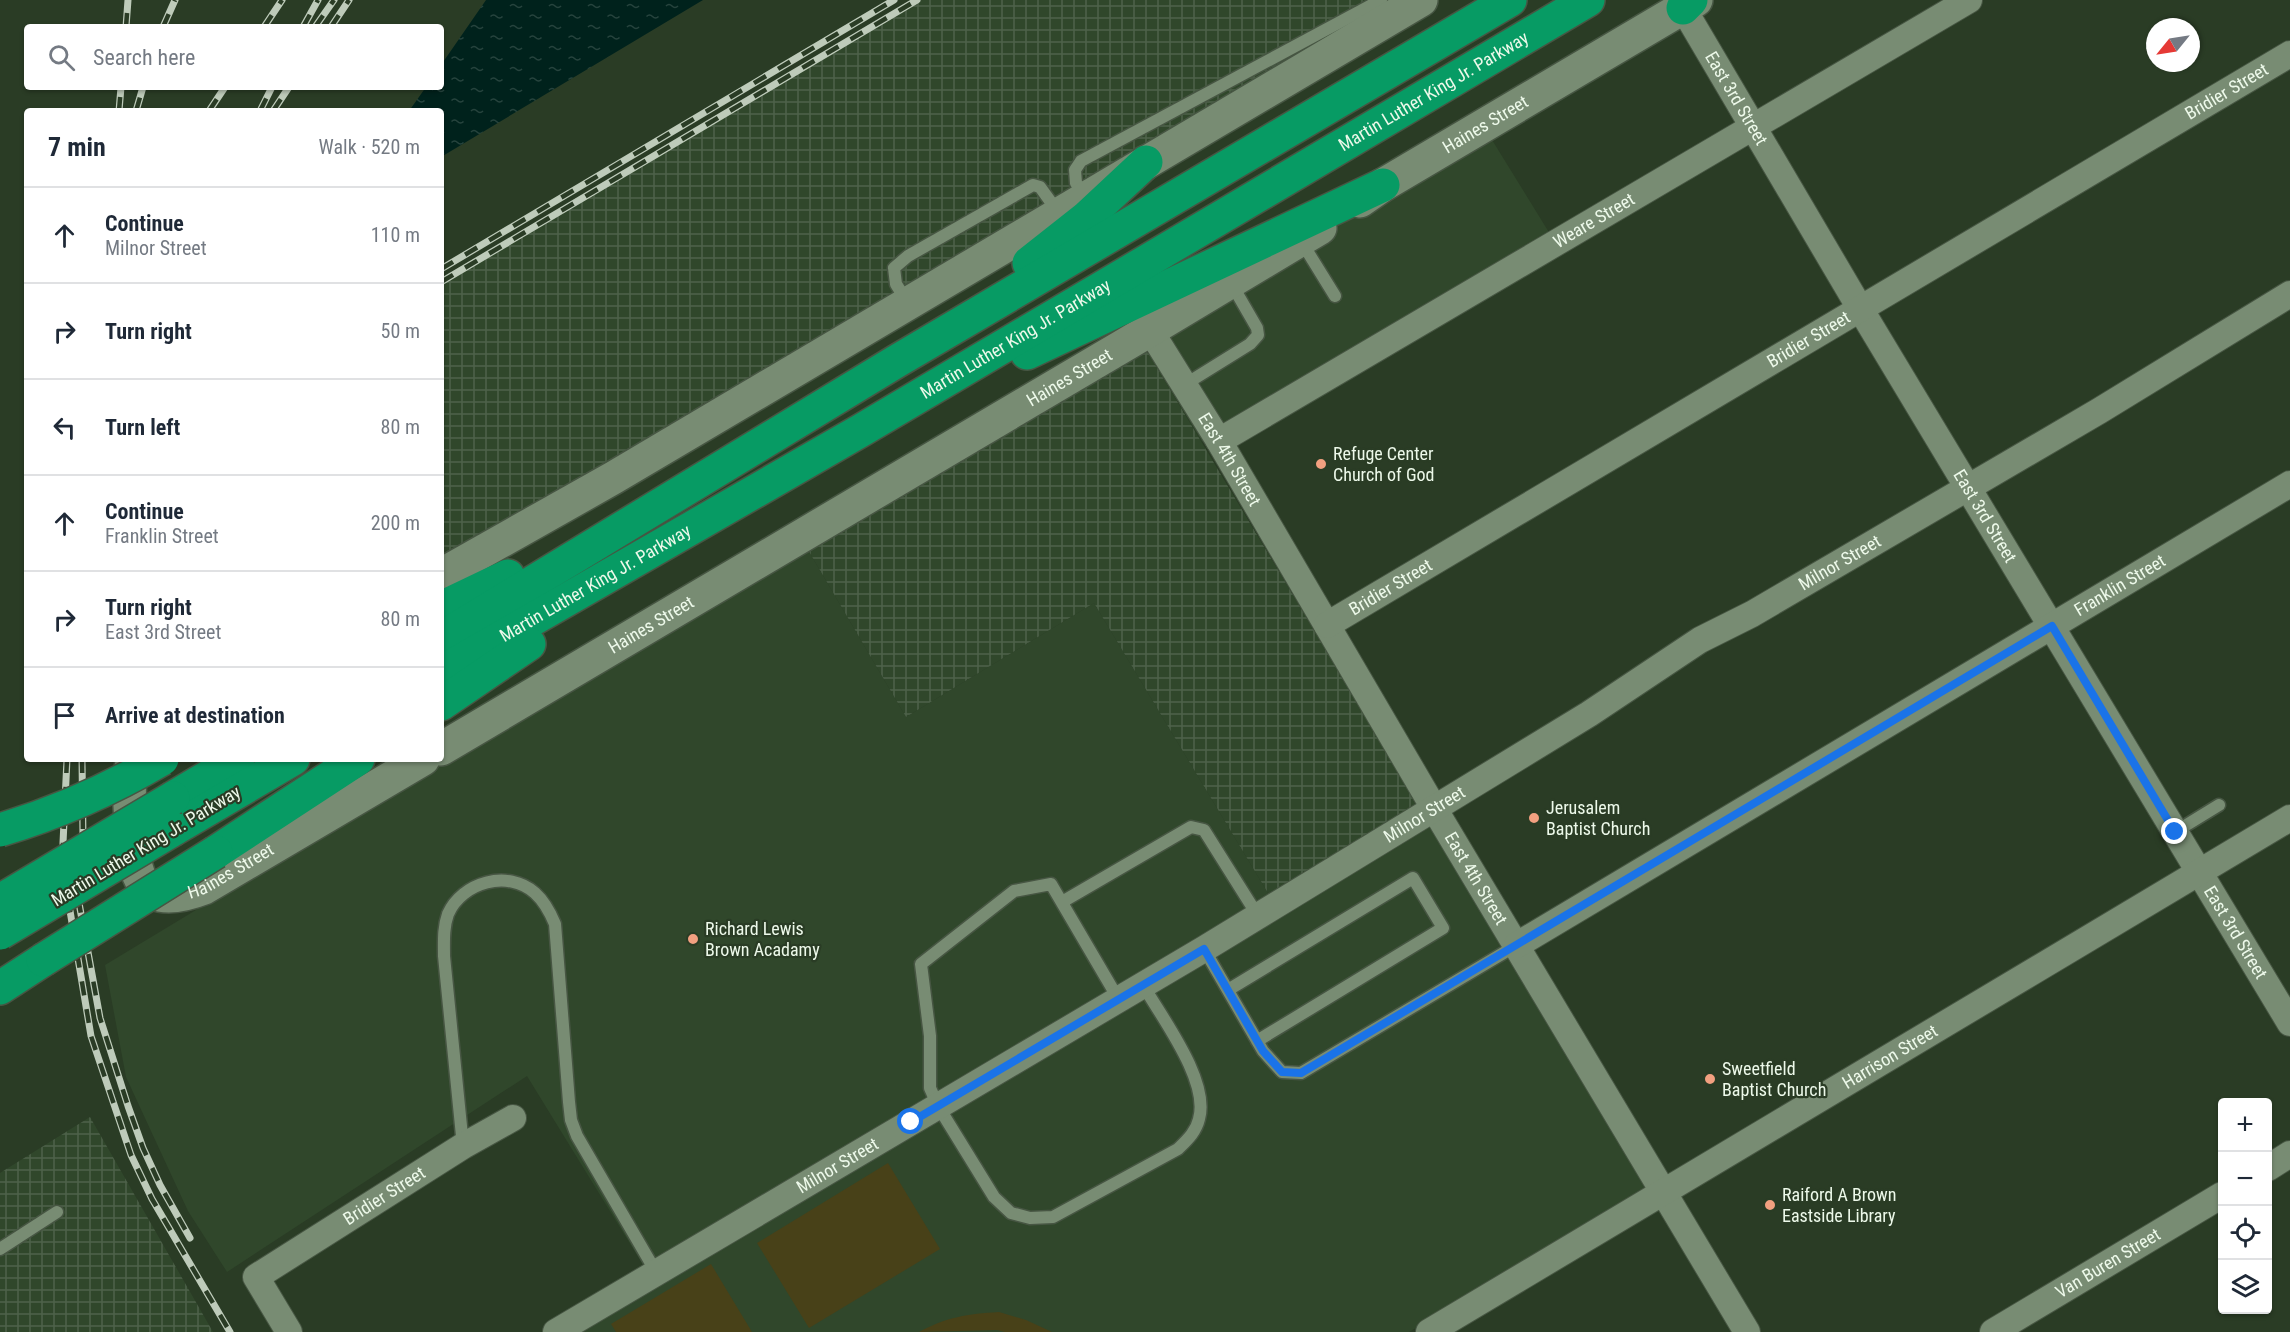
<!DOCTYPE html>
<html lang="en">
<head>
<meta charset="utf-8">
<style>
	:root { --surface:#fff; --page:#f2f2f3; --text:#1f2937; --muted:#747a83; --line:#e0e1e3 }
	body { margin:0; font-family:"Roboto Condensed",sans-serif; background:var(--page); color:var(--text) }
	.controls { position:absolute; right:18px; bottom:18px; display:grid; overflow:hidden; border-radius:6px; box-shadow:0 2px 4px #0004 }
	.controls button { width:54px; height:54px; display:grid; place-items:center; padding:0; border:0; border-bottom:2px solid var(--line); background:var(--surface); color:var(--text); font:30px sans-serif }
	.compass { position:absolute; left:2146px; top:18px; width:54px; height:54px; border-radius:50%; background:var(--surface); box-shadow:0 2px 4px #0004; rotate:240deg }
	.stop { position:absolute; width:18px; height:18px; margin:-14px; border:4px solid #1a73e8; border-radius:50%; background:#fff }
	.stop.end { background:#1a73e8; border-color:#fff; box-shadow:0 2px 6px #0008 }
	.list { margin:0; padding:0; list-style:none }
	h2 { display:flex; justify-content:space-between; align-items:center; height:78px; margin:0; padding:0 24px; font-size:26px }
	h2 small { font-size:20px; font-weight:400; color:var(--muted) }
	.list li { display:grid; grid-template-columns:39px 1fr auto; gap:18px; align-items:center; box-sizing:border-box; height:96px; padding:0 24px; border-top:2px solid var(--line) }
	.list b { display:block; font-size:22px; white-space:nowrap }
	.list p { margin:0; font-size:20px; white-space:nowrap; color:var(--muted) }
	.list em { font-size:20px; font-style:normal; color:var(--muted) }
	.icon { flex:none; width:33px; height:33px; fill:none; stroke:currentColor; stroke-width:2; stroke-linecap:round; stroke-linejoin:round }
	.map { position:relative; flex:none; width:2290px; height:1332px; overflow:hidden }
	.search { position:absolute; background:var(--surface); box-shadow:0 2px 4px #0004; left:24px; top:24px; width:420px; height:66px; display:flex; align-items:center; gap:15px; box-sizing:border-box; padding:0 21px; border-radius:6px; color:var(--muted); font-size:22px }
	.panel { position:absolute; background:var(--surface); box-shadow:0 2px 4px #0004; left:24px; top:108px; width:420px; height:654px; border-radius:6px }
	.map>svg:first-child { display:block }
	.built { fill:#30472b }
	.industrial { fill:url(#industrial-grid) }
	.pitch { fill:#484118 }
	.water { fill:url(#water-ripples) }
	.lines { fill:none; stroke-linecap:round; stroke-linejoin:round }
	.lane-casing { stroke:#475643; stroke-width:15 }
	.street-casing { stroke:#475643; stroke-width:28 }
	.secondary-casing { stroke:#475643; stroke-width:36 }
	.highway-casing { stroke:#475643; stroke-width:36 }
	.lane { stroke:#788c73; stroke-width:12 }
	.street { stroke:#788c73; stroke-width:26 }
	.secondary { stroke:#788c73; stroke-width:33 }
	.highway { stroke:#079b64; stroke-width:33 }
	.rail-casing { stroke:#becbba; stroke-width:7 }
	.rail { stroke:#2a3c25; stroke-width:4.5; stroke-dasharray:14; stroke-linecap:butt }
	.highway-bridge-casing { stroke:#475643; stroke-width:36; stroke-linecap:butt }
	.highway-bridge { stroke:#079b64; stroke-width:33 }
	.route { stroke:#1a73e8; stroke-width:8 }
	.poi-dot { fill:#f2a080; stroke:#2a3c25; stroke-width:2 }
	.labels { text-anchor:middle; stroke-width:4.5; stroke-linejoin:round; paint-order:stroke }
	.street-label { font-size:18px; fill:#edf9ea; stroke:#2a3c25 }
	.poi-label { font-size:18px; fill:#edf9ea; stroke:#2a3c25; text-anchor:start }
</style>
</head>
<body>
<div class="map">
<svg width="2290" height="1332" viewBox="0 0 2290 1332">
	<defs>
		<pattern id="industrial-grid" width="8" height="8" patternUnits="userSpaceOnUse" patternTransform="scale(1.5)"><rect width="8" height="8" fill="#30472b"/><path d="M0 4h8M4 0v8" fill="none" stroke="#4e624a"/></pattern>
		<pattern id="water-ripples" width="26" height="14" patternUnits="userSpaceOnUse" patternTransform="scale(1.5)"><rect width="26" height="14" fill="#00221c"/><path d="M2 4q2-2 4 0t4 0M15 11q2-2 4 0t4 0" fill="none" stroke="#26433d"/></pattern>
	</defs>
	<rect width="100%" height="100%" fill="#2a3c25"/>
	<path class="built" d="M1489,135L1550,234L1202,442L1141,341Z
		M804,543L906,717L1094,603L1280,913L1430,824L1650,1189L1409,1332H578L656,1286L527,1076L227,1272L188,1211L126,1077L105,965Z"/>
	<path class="industrial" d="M921,0H1402L441,563V284Z
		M1141,341L1430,824L1280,913L1094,603L906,717L804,543Z
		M90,1117L213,1332H0V1173Z"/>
	<path class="pitch" d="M888,1163L940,1249L809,1328L757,1243Z
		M711,1264L752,1332H616L611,1324Z
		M999,1312L1026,1320L1052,1332H1005L997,1330L919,1332C947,1317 967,1314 999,1312Z"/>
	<path class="water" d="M486,0H703L441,157V111H409L426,87H441V65Z"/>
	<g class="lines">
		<defs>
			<path id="lane" d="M1085,197L1076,183L1075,170L1081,161L1381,0
				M1301,241L1335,296
				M907,302L896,284L894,268L908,256L1033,185L1040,187L1058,212
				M1184,385L1250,344L1258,335L1257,328L1231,283
				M2175,832L2219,805
				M1062,902L1191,827L1204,830L1258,916
				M1204,949L1263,1051L1282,1072L1301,1073L1517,945
				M1228,990L1413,878L1443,928L1257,1041
				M1119,1000L1051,884L1014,891L921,964L930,1036V1088L938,1106L994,1197L1011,1213L1030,1218L1053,1217L1178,1149C1187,1140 1196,1132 1199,1119C1210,1081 1162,1018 1143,985
				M463,1146L444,956C444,942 443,928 448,914C462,882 508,869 535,893C545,902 550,912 555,924L569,1102L571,1120L577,1136L656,1272
				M0,1249L57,1212"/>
			<g id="street">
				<path id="s1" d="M1683,8L1861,310L2290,1023"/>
				<path id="s2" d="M1150,330L1219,441L1441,820L1747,1332"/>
				<path id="s3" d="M1219,441L1969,0"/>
				<path id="s4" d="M1327,625L2290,54"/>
				<path id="s5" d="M1517,945L2290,484"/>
				<path d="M2268,1168L2290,1154"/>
				<path id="s6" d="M289,1332L256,1277L463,1146L513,1118"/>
				<path id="s7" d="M556,1332L1204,949L1589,714L1700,640L1752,614L2099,411L2290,294"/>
				<path id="s8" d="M1429,1332L2290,818"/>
				<path id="s9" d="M1993,1332L2222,1195"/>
			</g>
			<g id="secondary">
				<path id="s10" d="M1360,201L1383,185L1696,0"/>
				<path d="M441,575L613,478L1421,0"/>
				<path id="s11" d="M441,749L1150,330L1320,228"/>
				<path id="s12" d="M133,759C127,780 130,801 131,823C134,877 139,913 204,888L423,759"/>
			</g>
			<g id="highway">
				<path d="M1683,8L1691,0"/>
				<path d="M1029,263L1086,218L1146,162"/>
				<path d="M1027,353L1383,185"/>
				<path d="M441,608L508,576"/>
				<path d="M441,638L897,361L1510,0"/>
				<path id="s13" d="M441,672L860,431L1588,0"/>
				<path d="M441,704L529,644"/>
				<path d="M173,798L238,759"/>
				<path d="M174,829L293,759"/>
				<path d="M216,852L358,759"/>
				<path d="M0,988L43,960"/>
			</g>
		</defs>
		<use href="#lane" class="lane-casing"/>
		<use href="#street" class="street-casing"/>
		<use href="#secondary" class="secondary-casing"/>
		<use href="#highway" class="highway-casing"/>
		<use href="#lane" class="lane"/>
		<use href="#street" class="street"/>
		<use href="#secondary" class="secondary"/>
		<use href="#highway" class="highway"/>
		<defs>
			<path id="rail" d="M126,27L128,0
				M163,27L175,0
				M264,27L282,0
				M303,27L318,0
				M315,27L334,0
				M331,27L349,0
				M119,111L121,87
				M136,111L143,87
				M209,111L225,87
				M260,111L272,87
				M273,111L289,87
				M441,269L894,0
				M441,282L917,0
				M67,759L63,843L65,881L91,1036L131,1155L152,1199L230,1332
				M82,759L83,837L79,903L100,1018L128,1106L143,1148L160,1185L190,1238"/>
		</defs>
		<use href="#rail" class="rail-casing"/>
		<use href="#rail" class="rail"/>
		<defs>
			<path id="highway-bridge" d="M0,830C57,813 111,789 162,759
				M0,901L173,798
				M0,933L174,829
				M43,960L216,852"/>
		</defs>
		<use href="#highway-bridge" class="highway-bridge-casing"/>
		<use href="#highway-bridge" class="highway-bridge"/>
	</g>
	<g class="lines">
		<path class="route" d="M911,1122L1204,949L1263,1051L1282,1072L1301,1073L2052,626L2175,832"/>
	</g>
	<g class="poi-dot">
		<circle cx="1321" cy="464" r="6"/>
		<circle cx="1534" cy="818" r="6"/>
		<circle cx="693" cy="939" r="6"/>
		<circle cx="1710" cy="1079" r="6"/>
		<circle cx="1770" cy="1205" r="6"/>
	</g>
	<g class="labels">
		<g class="street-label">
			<text dy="6" stroke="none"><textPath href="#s13" startOffset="1150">Martin Luther King Jr. Parkway</textPath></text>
			<text dy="6" stroke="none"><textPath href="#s4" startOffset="1046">Bridier Street</textPath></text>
			<text dy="6" stroke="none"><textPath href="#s1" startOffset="105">East 3rd Street</textPath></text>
			<text dy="6" stroke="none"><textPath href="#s10" startOffset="147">Haines Street</textPath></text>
			<text dy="6" stroke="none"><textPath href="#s3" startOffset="435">Weare Street</textPath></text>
			<text dy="6" stroke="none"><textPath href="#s13" startOffset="664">Martin Luther King Jr. Parkway</textPath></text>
			<text dy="6" stroke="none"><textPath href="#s4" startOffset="560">Bridier Street</textPath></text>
			<text dy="6" stroke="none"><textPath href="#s11" startOffset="730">Haines Street</textPath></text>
			<text dy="6" stroke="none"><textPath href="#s2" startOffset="152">East 4th Street</textPath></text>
			<text dy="6" stroke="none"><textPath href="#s1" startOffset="591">East 3rd Street</textPath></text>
			<text dy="6" stroke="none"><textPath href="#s7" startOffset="1497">Milnor Street</textPath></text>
			<text dy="6" stroke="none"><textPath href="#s13" startOffset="178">Martin Luther King Jr. Parkway</textPath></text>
			<text dy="6" stroke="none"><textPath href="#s5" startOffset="702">Franklin Street</textPath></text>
			<text dy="6" stroke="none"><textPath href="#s4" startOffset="74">Bridier Street</textPath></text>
			<text dy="6" stroke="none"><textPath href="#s11" startOffset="244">Haines Street</textPath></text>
			<text dy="6" stroke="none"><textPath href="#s7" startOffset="1011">Milnor Street</textPath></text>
			<text transform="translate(146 846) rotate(-31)" y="6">Martin Luther King Jr. Parkway</text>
			<text dy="6" stroke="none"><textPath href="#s12" startOffset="224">Haines Street</textPath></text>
			<text dy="6" stroke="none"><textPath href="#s2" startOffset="638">East 4th Street</textPath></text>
			<text dy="6" stroke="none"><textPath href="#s1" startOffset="1077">East 3rd Street</textPath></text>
			<text dy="6" stroke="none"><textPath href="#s8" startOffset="537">Harrison Street</textPath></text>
			<text dy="6" stroke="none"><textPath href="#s7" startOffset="327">Milnor Street</textPath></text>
			<text dy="6" stroke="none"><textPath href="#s6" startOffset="216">Bridier Street</textPath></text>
			<text dy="6" stroke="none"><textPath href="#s9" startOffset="134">Van Buren Street</textPath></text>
		</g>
		<g class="poi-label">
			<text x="1333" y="460">Refuge Center<tspan x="1333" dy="21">Church of God</tspan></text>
			<text x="1546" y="814">Jerusalem<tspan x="1546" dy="21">Baptist Church</tspan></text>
			<text x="705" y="935">Richard Lewis<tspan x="705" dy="21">Brown Acadamy</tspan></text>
			<text x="1722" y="1075">Sweetfield<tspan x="1722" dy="21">Baptist Church</tspan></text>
			<text x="1782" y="1201">Raiford A Brown<tspan x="1782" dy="21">Eastside Library</tspan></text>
		</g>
	</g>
</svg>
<div class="controls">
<button>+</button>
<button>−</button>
<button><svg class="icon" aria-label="locate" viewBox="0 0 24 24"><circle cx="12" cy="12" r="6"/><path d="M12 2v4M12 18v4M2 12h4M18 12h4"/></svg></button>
<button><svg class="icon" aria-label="layers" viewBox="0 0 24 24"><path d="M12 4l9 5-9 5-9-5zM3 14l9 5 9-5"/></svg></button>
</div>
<svg class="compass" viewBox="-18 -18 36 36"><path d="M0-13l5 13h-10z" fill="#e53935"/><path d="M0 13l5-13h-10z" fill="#747a83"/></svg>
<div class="stop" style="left:911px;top:1122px"></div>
<div class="stop end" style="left:2175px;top:832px"></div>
<div class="search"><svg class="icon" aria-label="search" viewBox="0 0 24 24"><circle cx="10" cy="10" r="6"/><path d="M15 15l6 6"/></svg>Search here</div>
<section class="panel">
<h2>7 min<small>Walk · 520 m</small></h2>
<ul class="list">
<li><svg class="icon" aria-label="ahead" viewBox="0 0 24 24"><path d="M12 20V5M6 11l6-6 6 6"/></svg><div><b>Continue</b><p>Milnor Street</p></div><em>110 m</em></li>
<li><svg class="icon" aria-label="right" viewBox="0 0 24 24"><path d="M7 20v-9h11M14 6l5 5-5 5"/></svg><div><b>Turn right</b></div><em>50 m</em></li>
<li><svg class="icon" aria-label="left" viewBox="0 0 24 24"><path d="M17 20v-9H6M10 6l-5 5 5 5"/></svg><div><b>Turn left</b></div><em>80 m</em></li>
<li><svg class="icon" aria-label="ahead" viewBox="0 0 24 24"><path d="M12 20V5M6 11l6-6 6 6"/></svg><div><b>Continue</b><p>Franklin Street</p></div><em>200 m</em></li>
<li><svg class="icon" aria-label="right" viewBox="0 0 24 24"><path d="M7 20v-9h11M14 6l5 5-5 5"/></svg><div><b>Turn right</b><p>East 3rd Street</p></div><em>80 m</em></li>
<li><svg class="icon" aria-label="arrive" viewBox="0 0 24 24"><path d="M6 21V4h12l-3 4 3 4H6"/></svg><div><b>Arrive at destination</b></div></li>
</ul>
</section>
</div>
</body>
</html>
